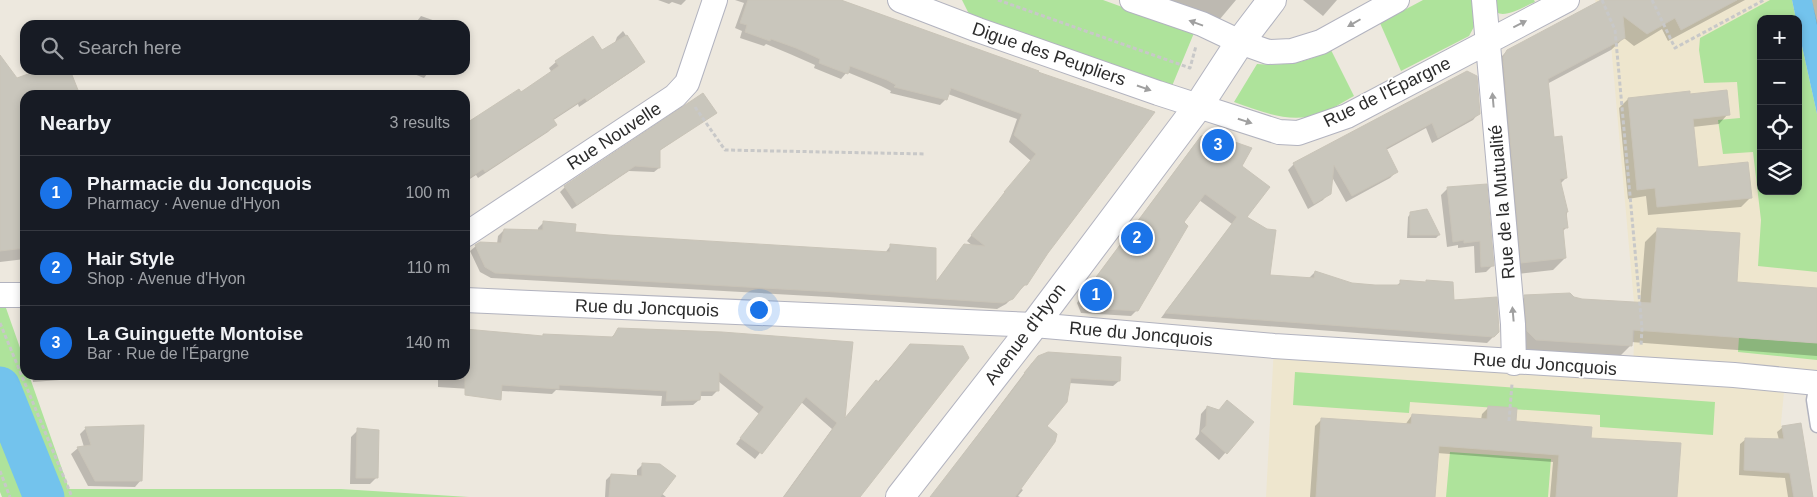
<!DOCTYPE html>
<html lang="en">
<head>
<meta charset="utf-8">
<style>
	:root { --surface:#171b24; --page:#242831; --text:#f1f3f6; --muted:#9ea1a6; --line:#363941; --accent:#1a73e8 }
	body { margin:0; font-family:Arial,sans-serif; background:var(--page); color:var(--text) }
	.controls { position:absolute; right:15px; top:15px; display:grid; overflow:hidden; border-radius:10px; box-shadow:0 2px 8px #0003 }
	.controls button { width:45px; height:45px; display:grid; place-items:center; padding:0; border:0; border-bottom:1px solid var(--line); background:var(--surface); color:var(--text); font:25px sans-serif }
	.you { position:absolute; left:758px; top:309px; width:18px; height:18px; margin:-12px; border:4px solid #fff; border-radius:50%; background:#1a73e8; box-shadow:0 0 0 8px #1a73e833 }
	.badge { display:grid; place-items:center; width:32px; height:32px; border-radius:50%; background:var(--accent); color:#fff; font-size:16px; font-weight:700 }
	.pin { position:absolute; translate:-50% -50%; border:2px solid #fff; box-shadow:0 1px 5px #0006 }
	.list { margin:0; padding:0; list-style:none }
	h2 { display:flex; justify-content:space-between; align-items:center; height:65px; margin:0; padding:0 20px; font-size:21px }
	h2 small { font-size:16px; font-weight:400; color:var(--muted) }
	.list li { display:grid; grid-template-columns:32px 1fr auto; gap:15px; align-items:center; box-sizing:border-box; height:75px; padding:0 20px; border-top:1px solid var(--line) }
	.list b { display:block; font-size:19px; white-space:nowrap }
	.list p { margin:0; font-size:16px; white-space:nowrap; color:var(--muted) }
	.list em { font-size:16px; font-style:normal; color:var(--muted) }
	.icon { flex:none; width:28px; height:28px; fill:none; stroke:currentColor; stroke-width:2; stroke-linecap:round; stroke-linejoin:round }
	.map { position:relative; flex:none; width:1817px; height:497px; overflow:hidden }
	.search { position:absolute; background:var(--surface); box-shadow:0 2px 8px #0003; left:20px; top:20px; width:450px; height:55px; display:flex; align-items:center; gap:12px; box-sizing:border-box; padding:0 18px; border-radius:15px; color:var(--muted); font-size:19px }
	.panel { position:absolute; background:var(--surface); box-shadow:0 2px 8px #0003; left:20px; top:90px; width:450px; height:290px; border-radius:15px }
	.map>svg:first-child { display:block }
	.education { fill:#eee6ce; fill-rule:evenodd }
	.green { fill:#aee39b }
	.water { fill:#73c3ed }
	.shadow { fill:#0003 }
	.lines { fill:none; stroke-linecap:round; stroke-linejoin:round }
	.river { stroke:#73c3ed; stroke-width:41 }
	.building { fill:#c9c6bc; stroke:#c9c4b8 }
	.lane-casing { stroke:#b2b3bf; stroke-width:15 }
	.street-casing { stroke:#b2b3bf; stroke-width:26 }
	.secondary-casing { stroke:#b2b3bf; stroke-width:30 }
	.path { stroke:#c8c8c8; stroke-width:3; stroke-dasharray:4 2.5; stroke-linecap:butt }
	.lane { stroke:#fff; stroke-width:12 }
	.street { stroke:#fff; stroke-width:24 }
	.secondary { stroke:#fff; stroke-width:28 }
	.oneway { fill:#a0a0a0 }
	.labels { text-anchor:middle; stroke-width:4; stroke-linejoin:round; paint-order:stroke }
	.street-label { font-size:18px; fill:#2c2c2c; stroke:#fff }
</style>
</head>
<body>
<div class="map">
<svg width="1817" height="497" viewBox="0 0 1817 497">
	<rect width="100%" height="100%" fill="#ede8de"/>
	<path class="education" d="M1595,0H1817V383L1785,381L1781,423L1793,497H1266L1274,346L1633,369L1635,314L1610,33ZM1761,19H1798V191H1761Z"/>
	<path class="green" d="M962,0H1103L1194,33L1172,86L970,16Z
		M1423,0H1474L1475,25L1469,36L1401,71L1380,23Z
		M1492,0H1534L1535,2C1527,5 1504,19 1497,12C1494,9 1493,4 1492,0Z
		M1770,0H1792L1796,19H1761V191H1798V28L1817,114V272L1758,266L1761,220L1753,152L1723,154L1718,120L1740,118L1737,82L1704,83L1699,50L1700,38Z
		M1331,50L1354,96C1343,102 1331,110 1320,114C1289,124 1263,112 1234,102L1257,64C1287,66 1305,63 1331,50Z
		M0,291L25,362V375H29L69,489H341L469,497H2L0,492Z
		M1739,337L1817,343V360L1738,352Z
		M1295,372L1715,402L1713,435L1600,427V415L1410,402L1409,413L1293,405Z
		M1450,452L1551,459L1548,497H1446Z"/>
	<path class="water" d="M1792,0H1812L1817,23V114L1798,28V19H1796Z"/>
	<path class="shadow" d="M658,0H686L681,5L672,2L669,4Z
		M735,0H840L1037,71L1047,252L1026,284L1006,304L997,309L829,297L491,278L480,272L470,251L476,246L497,244L498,236L504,230L538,231V228L543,223L574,233L885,253L891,245L935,283L959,252L973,246L967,241L1001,198H1000L1031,161L1009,142L1017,119L948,94L946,99L940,105L890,93L891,91L881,86L847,72L841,79L814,68L815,65L790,54L766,44L764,46L740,38L742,31L735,28L744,3Z
		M1167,0H1236L1220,19Z
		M1303,0H1337L1323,16Z
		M1608,0H1745L1668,41L1662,29L1634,46L1624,38L1611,50L1547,84L1553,139L1566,178L1560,184L1567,212V227L1562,232L1565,258L1553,270L1509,275L1494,64L1507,51Z
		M1812,0H1817V25Z
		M421,16L447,25H414Z
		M623,31L644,62L637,68L579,107L578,104L552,121L555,125L548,132L478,178L476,175L465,182V127L552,73L549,68L556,62L604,73L617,37Z
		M0,57L17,80L42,70H69L79,95H25V259L0,262Z
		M404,70H430L424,78Z
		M1467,72L1479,113L1473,120L1432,143L1426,128L1386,150L1396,172L1390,178L1346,202L1332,177L1329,193L1323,200L1308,209L1288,170L1294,164Z
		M1689,95L1728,114L1719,124L1693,127L1697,169L1750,198L1741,207L1648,215L1646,196L1628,199L1619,108L1628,99Z
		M715,113L659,151V168L654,172L629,171L572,209L560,192L565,187Z
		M1195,144L1241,166L1245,217L1269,277L1309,278L1315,272L1352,284L1396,286L1401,282L1498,332L1487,343L1161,318L1232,224L1199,200L1183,222L1137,310L1131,316L1081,313L1077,303Z
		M1485,185L1493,265L1486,272L1475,273L1474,246L1458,248V245L1447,247L1441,195L1448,188Z
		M1411,213L1439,235L1436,238H1407L1408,217Z
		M1658,229L1736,284L1817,289V356L1631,342L1630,346L1618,358L1524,352L1512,309L1525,297L1640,304L1645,242Z
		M619,329L852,343L844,420L910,345L859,497H783L832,429L801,402L755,459L736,444L759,414L718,381V390L712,396H699V400L693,405L661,406L662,396L556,390L552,394L438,387V376H430L465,375V330L542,337L543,335L611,338Z
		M1032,363L1119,381L1113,386L1069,383L1045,426L1020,488L1023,490L1018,496L1020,497H931Z
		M32,375H196L194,377L170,376L168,379H112V376L33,382Z
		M253,375H278L276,377L253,376Z
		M320,375H346L337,379H320Z
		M1207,407L1252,422L1219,460L1195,439L1199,434L1201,414Z
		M1489,407L1515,423L1590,439L1675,497H1550L1553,462L1437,453L1434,497H1310L1315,426L1322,419L1405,425L1412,415L1481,420L1482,414Z
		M1783,427L1812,497H1788L1785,478L1739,475L1740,444L1746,439L1779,440L1777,432Z
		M86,428L141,480L135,487L88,486L71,454L78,448L84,447L80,434Z
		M358,430L377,477L370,484H350L351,437Z
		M643,464L661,493L666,497H605L606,480L611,475L637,477V470Z"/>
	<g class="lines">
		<path class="river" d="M0,387L44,497"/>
	</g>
	<path class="building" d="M748,0H841L1039,71L1038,72L1155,112L1048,253L1027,285H1024L1013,299L1003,303L835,292L495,273L485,267L475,245L480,242L501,243L504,229L543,230V221L576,224L575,232L609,235L890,252V244L936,248V282L964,244L985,246L971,235L1005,192H1004L1036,154L1014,135L1022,114L951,88L947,100L894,87L896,85L887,80L850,66L848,74L819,63L820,59L796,48L771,39L770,41L745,32L747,25L740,23Z
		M1601,0H1737L1681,30L1675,18L1647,34L1623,16L1625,38L1548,79L1554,137L1562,136L1567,178L1560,179L1568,212H1566L1568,228H1563L1566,258L1521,263L1503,57L1507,50Z
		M627,35L645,62L587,101L585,98L553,119L557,125L485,172L483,169L465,181V124L519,89L521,92L559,66L555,61L593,36L602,50Z
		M0,55L17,78L39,70H70L80,95H25V248L0,251Z
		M1467,71L1477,76L1480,114L1438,138L1432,123L1386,148L1398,172L1352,196L1334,165L1331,194L1314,204L1293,163Z
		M1727,90L1730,115L1693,119L1698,167L1748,162L1752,198L1657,207L1655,188L1637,190L1628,98L1690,91V94Z
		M703,93L717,113L660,150V168L635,166L577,205L564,186Z
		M1212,134L1252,148L1242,166L1270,187L1247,217L1267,229L1276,230L1270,275L1314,278L1315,271L1352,283L1375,285H1400V280L1426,282V280L1453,282L1454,300L1497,297L1499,332L1494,337L1165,313L1237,217L1205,194L1184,222L1188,226L1138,311L1087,308L1082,296L1201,136Z
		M1487,184L1494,266L1481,267L1480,241L1464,243V240L1453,242L1447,187Z
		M1427,209L1440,235H1410V212Z
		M1657,228L1740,233L1737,282L1817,288V343L1633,330L1632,346L1536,340L1527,331L1524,295L1570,293L1574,297L1582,299L1651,303Z
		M618,328L722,332L853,342L845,418L876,380L879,382L910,344L963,346L969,358L860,497H784L837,423L806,397L762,454L740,438L764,407L719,372V391H701L700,400L666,401L667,391L559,385V389L502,385L501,400L465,395V329L543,336V334L613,337Z
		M1048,352L1121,357L1120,381L1071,378L1067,402L1047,426L1057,434L1055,442L1015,497H930L1025,374L1024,373L1038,356Z
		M1227,400L1254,422L1227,454L1201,431L1206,426L1207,406L1219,410Z
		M1488,406L1517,408L1516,421L1592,427L1591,438L1681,443L1677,497H1556L1559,455L1439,446L1435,497H1316L1321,418L1411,424L1412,414L1487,419Z
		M1801,423L1813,497H1794L1790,473L1744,470L1745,438L1784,439L1782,426Z
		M144,425L142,481H95L77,447L91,445L85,427Z
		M357,428L379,430L378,478H356Z
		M642,463L660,464L676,476L660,497H609L611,474L642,476Z"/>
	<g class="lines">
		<defs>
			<path id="lane" d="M1816,383L1813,400L1817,426"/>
			<path id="street" d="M900,0L978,30L1158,93L1279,132L1298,133L1347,116L1567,0
				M1132,0L1202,24L1240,42L1268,52L1292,51L1321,42L1397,0
				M1484,0L1513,324L1514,363
				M465,235L675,96L687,83L715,0
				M0,295H25
				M465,300L1034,325L1274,346L1734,375L1817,383"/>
			<path id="secondary" d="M900,497L1034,325L1199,105L1240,42L1272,0"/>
		</defs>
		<use href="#lane" class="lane-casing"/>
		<use href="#street" class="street-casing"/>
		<use href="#secondary" class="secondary-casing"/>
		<path class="path" d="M998,0L1190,68L1196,46
			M1602,0L1615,30L1642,328L1641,346
			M1652,0L1675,48L1764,0
			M695,107L725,150L926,154
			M0,323L72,497
			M1509,421L1512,384
			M0,471L10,497"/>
		<use href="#lane" class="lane"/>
		<use href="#street" class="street"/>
		<use href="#secondary" class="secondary"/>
	</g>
	<defs><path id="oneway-solid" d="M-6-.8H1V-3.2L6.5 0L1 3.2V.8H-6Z" transform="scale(1.25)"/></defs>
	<g class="oneway">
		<use href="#oneway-solid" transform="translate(1196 23) rotate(-160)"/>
		<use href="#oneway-solid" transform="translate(1354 23) rotate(150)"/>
		<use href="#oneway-solid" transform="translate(1520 24) rotate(-27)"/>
		<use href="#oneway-solid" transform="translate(1144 88) rotate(19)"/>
		<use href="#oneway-solid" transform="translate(1493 100) rotate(-95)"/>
		<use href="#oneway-solid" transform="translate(1245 121) rotate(18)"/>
		<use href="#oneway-solid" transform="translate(1513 314) rotate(-95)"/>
	</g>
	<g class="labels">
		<g class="street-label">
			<text transform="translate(1049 54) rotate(19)" y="6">Digue des Peupliers</text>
			<text transform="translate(1387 92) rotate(-26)" y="6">Rue de l'Épargne</text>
			<text transform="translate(614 136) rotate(-33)" y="6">Rue Nouvelle</text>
			<text transform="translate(1502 202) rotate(-95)" y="6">Rue de la Mutualité</text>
			<text transform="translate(647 308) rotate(2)" y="6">Rue du Joncquois</text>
			<text transform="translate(1025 334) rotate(-53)" y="6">Avenue d'Hyon</text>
			<text transform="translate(1141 334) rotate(5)" y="6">Rue du Joncquois</text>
			<text transform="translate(1545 364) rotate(4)" y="6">Rue du Joncquois</text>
		</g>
	</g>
</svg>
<div class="controls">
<button>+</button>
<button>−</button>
<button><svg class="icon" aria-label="locate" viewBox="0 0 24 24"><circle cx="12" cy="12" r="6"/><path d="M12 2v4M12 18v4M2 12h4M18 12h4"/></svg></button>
<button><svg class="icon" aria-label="layers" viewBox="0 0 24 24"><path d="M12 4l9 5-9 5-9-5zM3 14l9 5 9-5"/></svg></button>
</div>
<div class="you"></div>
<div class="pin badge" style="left:1096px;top:295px">1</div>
<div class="pin badge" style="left:1137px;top:238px">2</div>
<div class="pin badge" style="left:1218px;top:145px">3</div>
<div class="search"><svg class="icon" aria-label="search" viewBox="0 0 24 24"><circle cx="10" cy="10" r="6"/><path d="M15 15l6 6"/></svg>Search here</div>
<section class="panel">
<h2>Nearby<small>3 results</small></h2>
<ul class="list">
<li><span class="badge">1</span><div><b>Pharmacie du Joncquois</b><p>Pharmacy · Avenue d'Hyon</p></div><em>100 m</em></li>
<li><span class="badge">2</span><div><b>Hair Style</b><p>Shop · Avenue d'Hyon</p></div><em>110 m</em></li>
<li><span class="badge">3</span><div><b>La Guinguette Montoise</b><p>Bar · Rue de l'Épargne</p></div><em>140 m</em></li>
</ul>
</section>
</div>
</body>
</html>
